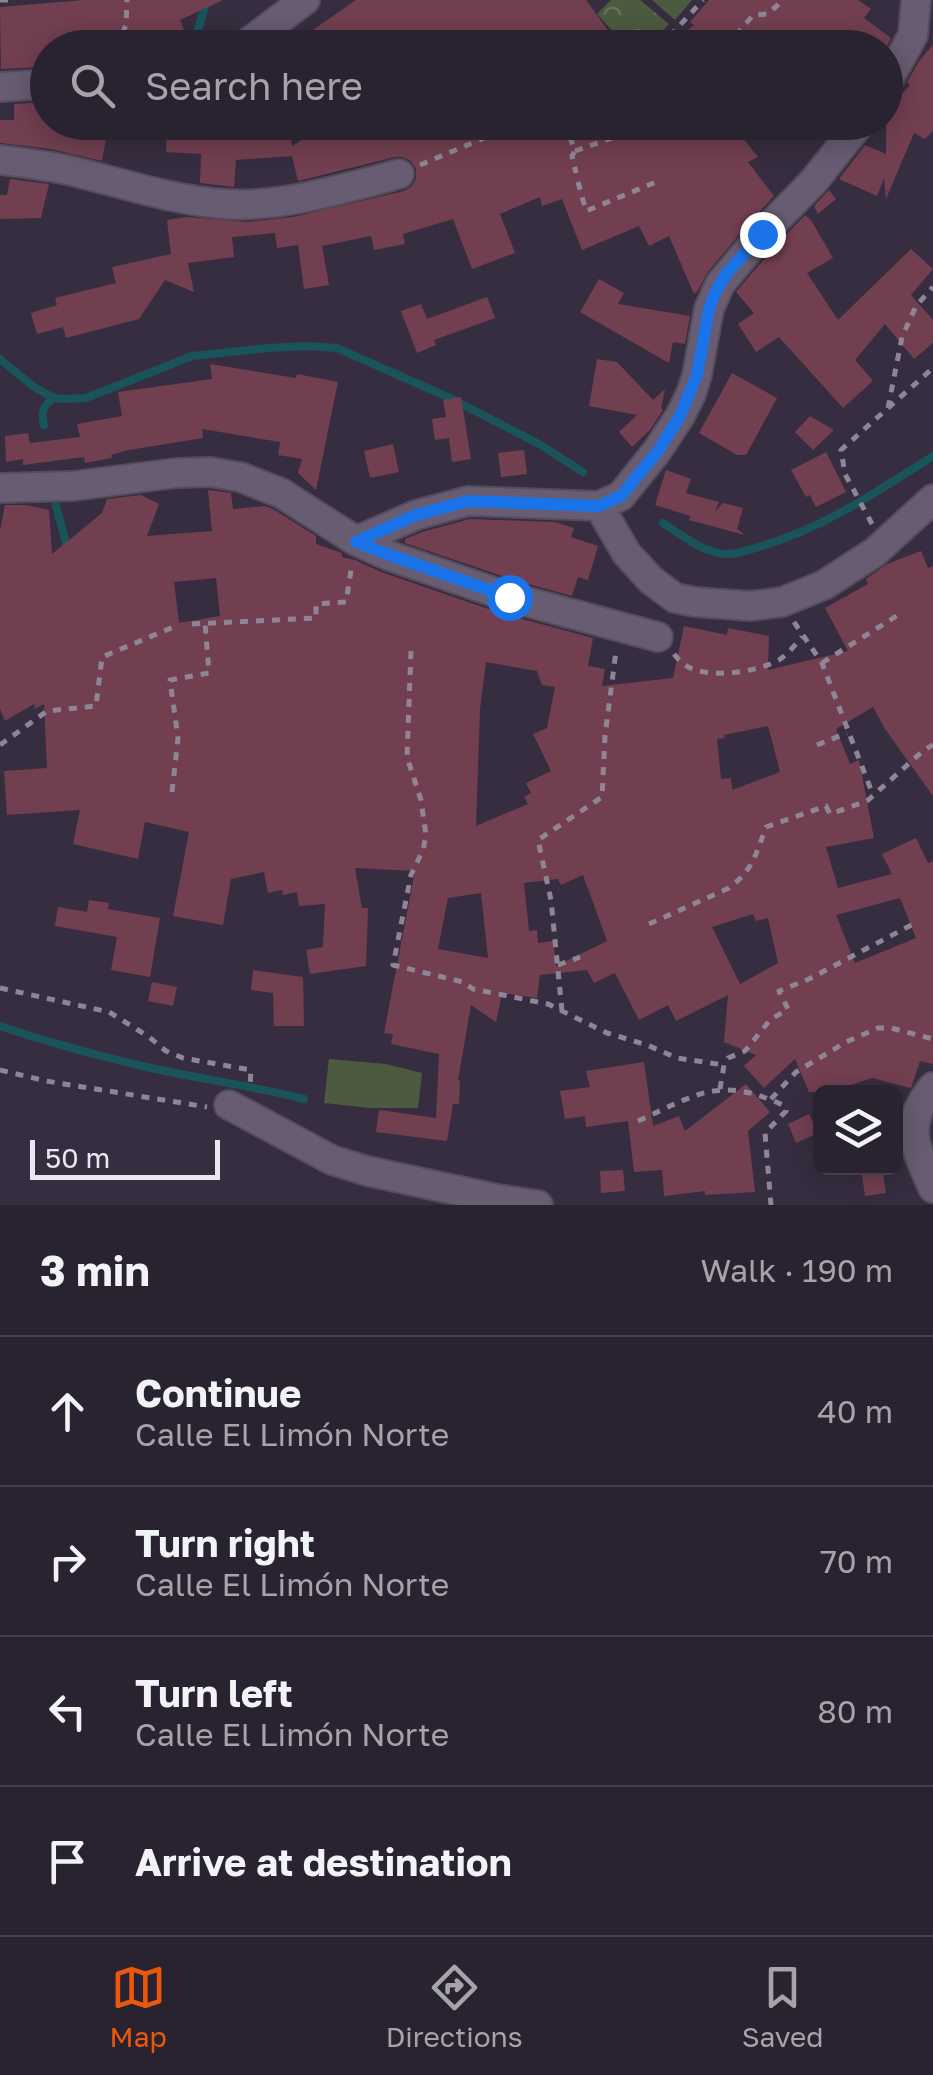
<!DOCTYPE html>
<html lang="en">
<head>
<meta charset="utf-8">
<style>
	:root { --surface:#292230; --page:#352f3c; --text:#f1f3f6; --muted:#a5a4ab; --line:#453f4c; --accent:#ea580c }
	body { margin:0; font-family:"Golos Text",sans-serif; background:var(--page); color:var(--text) }
	.controls { position:absolute; right:30px; bottom:30px; display:grid; overflow:hidden; border-radius:15px; box-shadow:0 5px 25px #0003 }
	.controls button { width:90px; height:90px; display:grid; place-items:center; padding:0; border:0; border-bottom:2px solid var(--line); background:var(--surface); color:var(--text); font:50px sans-serif }
	.scale { position:absolute; left:30px; bottom:25px; width:190px; box-sizing:border-box; padding-left:10px; border:5px solid #ece5f2; border-top:0; font-size:28px; line-height:35px; white-space:nowrap; color:#ece5f2; -webkit-text-stroke:8px #372d40; paint-order:stroke }
	.stop { position:absolute; width:30px; height:30px; margin:-22px; border:8px solid #1a73e8; border-radius:50%; background:#fff }
	.stop.end { background:#1a73e8; border-color:#fff; box-shadow:0 2px 10px #0008 }
	.list { margin:0; padding:0; list-style:none }
	h2 { display:flex; justify-content:space-between; align-items:center; height:130px; margin:0; padding:0 40px; font-size:42px }
	h2 small { font-size:32px; font-weight:400; color:var(--muted) }
	.list li { display:grid; grid-template-columns:65px 1fr auto; gap:30px; align-items:center; box-sizing:border-box; height:150px; padding:0 40px; border-top:2px solid var(--line) }
	.list b { display:block; font-size:38px; white-space:nowrap }
	.list p { margin:0; font-size:32px; white-space:nowrap; color:var(--muted) }
	.list em { font-size:32px; font-style:normal; color:var(--muted) }
	.icon { flex:none; width:55px; height:55px; fill:none; stroke:currentColor; stroke-width:2; stroke-linecap:round; stroke-linejoin:round }
	.map { position:relative; flex:none; width:933px; height:1205px; overflow:hidden }
	.search { position:absolute; background:var(--surface); box-shadow:0 5px 25px #0003; left:30px; right:30px; top:30px; height:110px; display:flex; align-items:center; gap:25px; box-sizing:border-box; padding:0 35px; border-radius:55px; color:var(--muted); font-size:38px }
	.sheet { height:730px; background:var(--surface) }
	nav { display:flex; justify-content:space-around; align-items:center; box-sizing:border-box; height:140px; border-top:2px solid var(--line); background:var(--surface); font-size:28px; color:var(--muted) }
	nav a { display:grid; justify-items:center; gap:5px }
	nav .on { color:var(--accent) }
	.map>svg:first-child { display:block }
	.grass { fill:#4c5b3f }
	.park { fill:url(#park-crowns) }
	.lines { fill:none; stroke-linecap:round; stroke-linejoin:round }
	.stream { stroke:#19545b; stroke-width:8 }
	.building { fill:#723f50; fill-rule:evenodd }
	.minor-casing { stroke:#544b5b; stroke-width:32 }
	.path { stroke:#8e8696; stroke-width:5; stroke-dasharray:8 8; stroke-linecap:butt }
	.minor { stroke:#675c71; stroke-width:28 }
	.route { stroke:#1a73e8; stroke-width:12 }
</style>
</head>
<body>
<div class="map">
<svg width="933" height="1205" viewBox="0 0 933 1205">
	<defs>
		<pattern id="park-crowns" width="20" height="18" patternUnits="userSpaceOnUse" patternTransform="scale(2.5)"><rect width="20" height="18" fill="#4c5b3f"/><path d="M2 6a3 3 0 1 1 6 0M12 15a3 3 0 1 1 6 0" fill="none" stroke="#66725b"/></pattern>
	</defs>
	<rect width="100%" height="100%" fill="#372d40"/>
	<path class="grass" d="M652,0H692L675,20Z
		M329,1059L386,1064L422,1073L418,1108H371L324,1103Z"/>
	<path class="park" d="M611,0H640L669,24L646,47H627L597,14Z"/>
	<g class="lines">
		<path class="stream" d="M171,48L197,33L207,0
			M0,359L34,387L54,398L64,399L86,398L192,356L269,348L307,346L337,348L452,399L539,444L583,472
			M44,425C41,412 43,405 54,398
			M56,506L68,550
			M663,523C682,535 702,552 725,554C737,555 750,549 762,546C825,527 878,491 933,456
			M0,1026C49,1043 100,1056 151,1068C201,1079 253,1086 304,1099"/>
	</g>
	<path class="building" d="M84,0H223L180,20L184,30L151,45L48,48V49L43,50L44,67L1,69L0,7Z
		M356,0H586L621,48H287Z
		M709,0H858L871,9L864,18L891,38L886,48H668L694,25L690,22Z
		M933,45V131L925,139L914,133L886,199L884,178L877,196L839,179L865,145L886,154V111L910,85L907,82L919,61Z
		M48,102V122H109L102,161L51,149L0,143V120H14V104Z
		M167,122H238L237,135L290,132L292,146L331,122H498L503,133L527,122H629L632,131L656,122H730L758,157L748,162L774,196L749,223L707,273L697,292L694,294L669,236L649,246L639,226L582,250L562,199L542,206L540,197L500,214L515,253L472,269L453,219L403,234L405,244L374,250L371,236L322,246L329,285L304,289L298,245L277,248L275,233L232,237L234,257L188,263L194,292L165,280L139,319L66,338L63,327L37,334L31,313L57,305L55,298L116,283L112,267L171,254L167,220L187,217L248,222L293,217L404,191L412,186L416,178V169L411,161L402,157H395L298,181L292,156L236,160L234,187L200,183L201,154L166,152Z
		M10,179L49,184L41,218L0,219V195H7Z
		M829,190L836,199L818,214L814,206Z
		M805,215L811,220L833,258L807,273L838,320L911,249L933,269L911,295L933,320V343L914,359L885,324L855,360L873,381L843,408L779,337L756,352L738,324L754,313L736,292L775,246Z
		M599,279L624,293L618,304L690,316L685,344L673,342L669,363L580,312Z
		M487,297L495,318L434,340L436,345L417,353L401,311L421,304L427,319Z
		M597,359L617,362L653,400L665,389L661,408L663,410L650,430L632,447L619,432L637,415L589,406Z
		M210,364L296,378L297,374L338,382L316,490L298,473L302,459L278,455L280,442L202,429L203,438L129,450L111,455L112,458L85,463L84,457L23,465V459L6,462L5,436L28,433L30,443L80,437L77,424L122,416L118,392L212,379Z
		M732,373L777,398L746,455H737L699,433Z
		M461,397L471,459L452,462L449,438L435,440L432,419L446,417L443,400Z
		M810,416L834,430L813,450L795,432Z
		M393,444L399,472L370,478L364,451Z
		M524,450L527,474L501,477L498,453Z
		M826,452L846,492L816,507L810,495L806,497L791,470Z
		M666,470L691,479L686,493L719,502L715,511L723,503L743,508L737,529L745,535L689,520L690,516L655,505Z
		M208,490L231,493L233,509L265,506L273,509L316,536V544L342,553V557L355,560L381,572L503,614L593,638L588,666L605,669L602,686L673,678L684,626L727,635L728,628L769,636L768,670L848,651L825,608L868,584L866,579L887,564L921,551L928,568L933,566V796L885,729L873,707L836,729L850,764L859,760L874,838L826,847L838,888L892,874L882,854L916,838L928,863L933,861V1064L920,1061L911,1088L872,1078L830,1092H809L795,1059L764,1088L744,1066L756,1055L724,1042L728,995L676,1021L668,1005L639,1020L615,973L594,983L587,970L540,975L537,998L502,993L496,1022L471,1005L458,1080H460L459,1104H453L447,1141L376,1132L379,1110L436,1118L439,1054L391,1044L393,1034L384,1033L415,871L355,868L362,908H368L366,966L310,974L306,950L323,947L325,904L299,906L297,892L283,895L282,890L268,893L264,872L231,879L223,925L173,916L189,832L145,822L138,859L73,844L80,810L7,815L4,771L47,768L44,704L35,709L34,704L5,721L0,709V531L5,505H25L49,510L52,554L102,513L107,499L141,495L159,504L147,536L212,531ZM216,578L220,616L179,623L174,582ZM486,662L537,671L542,685L555,687L547,728L533,734L551,771L526,783L531,793L524,797L528,804L476,826L480,709ZM768,726L780,772L732,790L731,778L721,779L717,739L725,738L724,735ZM583,875L607,941L556,966L553,941L538,943L537,930L529,931L524,883L558,879L561,885ZM481,893L488,958L438,949L448,898ZM900,898L916,938L855,963L836,915ZM753,914L756,921L768,918L778,963L740,984L712,927Z
		M470,519L554,522L574,528L571,537L598,546L588,580L578,577L572,596L514,580L405,543V539L422,532Z
		M89,900L109,903L108,909L160,918L150,977L111,970L117,937L55,926L58,907L87,912Z
		M253,970L303,977L304,1026H274L273,993L251,990Z
		M152,982L177,987L173,1006L148,1001Z
		M644,1062L653,1126L679,1116L685,1131L746,1084L770,1112L748,1131L755,1192L705,1195V1191L664,1196L662,1170L634,1172L628,1121L586,1127L585,1116L565,1119L560,1091L590,1087L586,1071Z
		M809,1114L818,1133L796,1143L788,1124Z
		M861,1168H882L886,1193L865,1196Z
		M623,1170L625,1191L601,1193L600,1171Z"/>
	<g class="lines">
		<defs>
			<path id="minor" d="M241,48L305,0
				M886,84L913,35L916,0
				M0,87L48,84
				M0,160C26,163 51,166 76,172C125,184 175,201 226,204C279,208 347,188 399,174
				M0,488L73,486L176,473L210,472L240,477L281,493L356,541L387,555L509,597L658,637
				M599,506L627,554L651,580L675,598L695,602L750,606L782,602L824,585L875,552L933,499
				M356,541L416,515L468,501L599,506L621,496L657,451L680,416L691,394L697,375L709,309L720,284L762,234L813,182L861,122
				M933,1087C901,1126 916,1148 933,1188
				M229,1105L332,1160L367,1171L497,1199L538,1205"/>
		</defs>
		<use href="#minor" class="minor-casing"/>
		<path class="path" d="M0,0H13
			M116,48L126,25L127,0
			M659,48L703,0
			M726,48L753,15L768,14L783,0
			M564,122L575,151L572,156L576,173
			M575,151L632,131L641,122
			M420,165L522,122
			M578,182L586,211L656,182
			M888,408L902,337L916,306L933,287
			M872,524L845,474L841,450L933,368
			M794,622L822,663L873,795
			M192,624L316,618V604L346,602L352,564
			M411,651L407,757L421,800L426,835L423,850L411,875L393,965L463,982L473,989L548,1004L607,1033L647,1045L677,1058L724,1065
			M674,654C677,658 681,662 685,665C707,680 757,672 779,660C788,654 795,645 802,637
			M822,663L898,615
			M0,745L47,711L96,706L102,657L176,626
			M817,745L847,733
			M172,792L178,738L170,680L209,673L205,623
			M649,924L729,888C753,870 756,854 766,827L826,806L830,814L867,801L924,750L933,745
			M558,965L580,957
			M0,988L109,1012L149,1037L166,1051L183,1058L251,1070L250,1087
			M562,1011L551,900L538,840L602,797L605,736L616,651
			M0,1070L46,1081L207,1107
			M720,1089L724,1065L728,1058L745,1051L770,1020L788,1009L779,991L809,979L917,922
			M771,1099L796,1072L846,1042L878,1028H891L933,1039
			M638,1121C698,1094 719,1075 785,1106L786,1111L765,1133L771,1205"/>
		<use href="#minor" class="minor"/>
	</g>
	<g class="lines">
		<path class="route" d="M509,597L387,554L356,542L416,515L468,501L599,506L621,496L658,451L680,416L697,375L709,309L715,293L726,274L762,234"/>
	</g>
</svg>
<div class="controls">
<button><svg class="icon" aria-label="layers" viewBox="0 0 24 24"><path d="M12 4l9 5-9 5-9-5zM3 14l9 5 9-5"/></svg></button>
</div>
<div class="scale">50 m</div>
<div class="stop" style="left:509px;top:597px"></div>
<div class="stop end" style="left:762px;top:234px"></div>
<div class="search"><svg class="icon" aria-label="search" viewBox="0 0 24 24"><circle cx="10" cy="10" r="6"/><path d="M15 15l6 6"/></svg>Search here</div>
</div>
<section class="sheet">
<h2>3 min<small>Walk · 190 m</small></h2>
<ul class="list">
<li><svg class="icon" aria-label="ahead" viewBox="0 0 24 24"><path d="M12 20V5M6 11l6-6 6 6"/></svg><div><b>Continue</b><p>Calle El Limón Norte</p></div><em>40 m</em></li>
<li><svg class="icon" aria-label="right" viewBox="0 0 24 24"><path d="M7 20v-9h11M14 6l5 5-5 5"/></svg><div><b>Turn right</b><p>Calle El Limón Norte</p></div><em>70 m</em></li>
<li><svg class="icon" aria-label="left" viewBox="0 0 24 24"><path d="M17 20v-9H6M10 6l-5 5 5 5"/></svg><div><b>Turn left</b><p>Calle El Limón Norte</p></div><em>80 m</em></li>
<li><svg class="icon" aria-label="arrive" viewBox="0 0 24 24"><path d="M6 21V4h12l-3 4 3 4H6"/></svg><div><b>Arrive at destination</b></div></li>
</ul>
</section>
<nav>
<a class="on"><svg class="icon" aria-label="map" viewBox="0 0 24 24"><path d="M3 6l6-2 6 2 6-2v14l-6 2-6-2-6 2zM9 4v14M15 6v14"/></svg>Map</a>
<a><svg class="icon" aria-label="directions" viewBox="0 0 24 24"><path d="M12 3l9 9-9 9-9-9zM9 14v-3h6M13 9l2 2-2 2"/></svg>Directions</a>
<a><svg class="icon" aria-label="saved" viewBox="0 0 24 24"><path d="M7 4h10v16l-5-4-5 4z"/></svg>Saved</a>
</nav>
</body>
</html>
